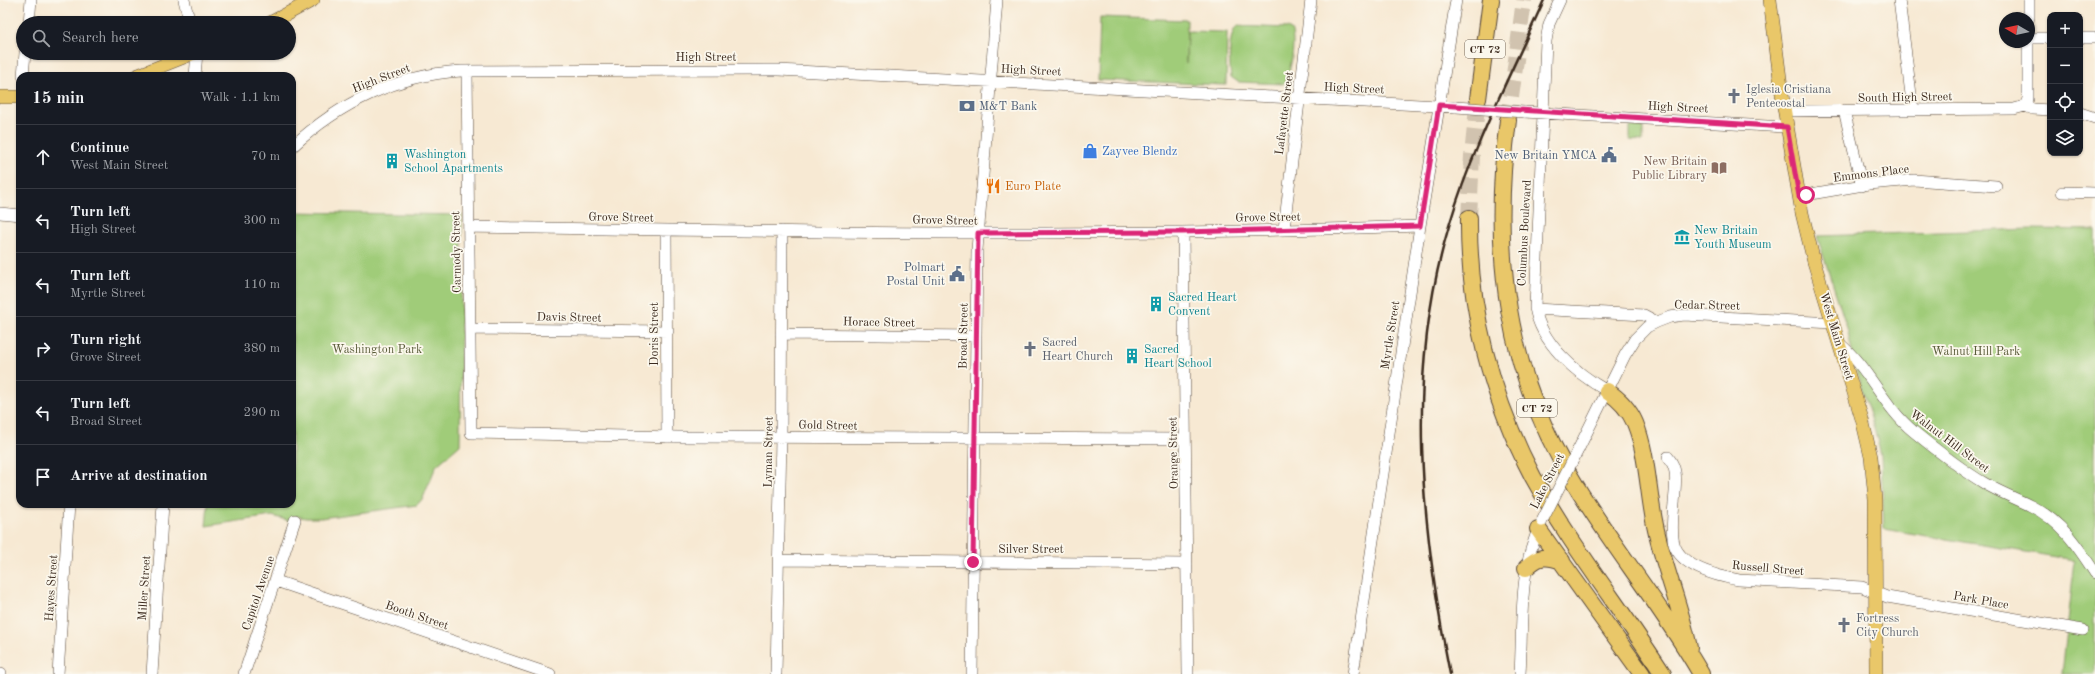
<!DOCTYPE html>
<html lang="en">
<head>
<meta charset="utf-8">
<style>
	:root { --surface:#171b24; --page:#242831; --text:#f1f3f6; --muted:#9ea1a6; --line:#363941 }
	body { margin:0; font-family:"Old Standard TT",serif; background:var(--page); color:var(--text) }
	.controls { position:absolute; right:12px; top:12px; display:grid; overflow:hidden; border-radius:8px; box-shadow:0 1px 3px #0004 }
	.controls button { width:36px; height:36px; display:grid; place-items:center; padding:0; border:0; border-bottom:1px solid var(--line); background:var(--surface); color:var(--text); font:20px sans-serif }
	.compass { position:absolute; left:1999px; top:12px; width:36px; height:36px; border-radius:50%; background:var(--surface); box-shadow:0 1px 3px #0004; rotate:279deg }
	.stop { position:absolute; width:12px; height:12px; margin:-9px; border:3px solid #db2777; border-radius:50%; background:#fff }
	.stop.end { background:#db2777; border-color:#fff; box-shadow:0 1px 4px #0008 }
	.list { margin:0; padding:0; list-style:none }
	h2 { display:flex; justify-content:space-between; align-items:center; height:52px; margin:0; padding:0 16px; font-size:17px }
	h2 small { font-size:13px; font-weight:400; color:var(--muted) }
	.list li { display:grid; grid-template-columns:26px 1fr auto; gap:12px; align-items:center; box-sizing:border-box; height:64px; padding:0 16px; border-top:1px solid var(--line) }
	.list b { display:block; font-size:15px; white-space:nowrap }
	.list p { margin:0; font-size:13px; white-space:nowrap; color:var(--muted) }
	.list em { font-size:13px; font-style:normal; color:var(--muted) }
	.icon { flex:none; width:22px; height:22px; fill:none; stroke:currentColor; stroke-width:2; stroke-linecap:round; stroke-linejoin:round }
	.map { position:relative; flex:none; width:2095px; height:674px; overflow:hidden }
	.search { position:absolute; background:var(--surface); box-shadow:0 1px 3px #0004; left:16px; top:16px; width:280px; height:44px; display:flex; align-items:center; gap:10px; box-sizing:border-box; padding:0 14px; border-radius:22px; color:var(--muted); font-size:15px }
	.panel { position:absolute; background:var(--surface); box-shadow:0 1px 3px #0004; left:16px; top:72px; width:280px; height:436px; border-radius:12px }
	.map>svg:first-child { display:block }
	.green { fill:#a0cc79; stroke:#6e7b4c }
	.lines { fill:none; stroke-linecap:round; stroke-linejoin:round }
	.highway-tunnel { stroke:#d1c3af; stroke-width:16; stroke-dasharray:16 8; stroke-linecap:butt }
	.minor-casing { stroke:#574739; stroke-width:12 }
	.major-casing { stroke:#574739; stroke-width:14 }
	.highway-casing { stroke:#574739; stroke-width:18 }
	.minor { stroke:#fff; stroke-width:11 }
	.major { stroke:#e9c769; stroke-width:13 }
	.highway { stroke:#e9c769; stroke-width:16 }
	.rail { stroke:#3b2a1e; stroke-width:2.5 }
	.minor-bridge-casing { stroke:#574739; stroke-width:12; stroke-linecap:butt }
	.minor-bridge { stroke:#fff; stroke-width:11 }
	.route { stroke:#db2777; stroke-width:5 }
	.labels { text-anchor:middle; stroke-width:3.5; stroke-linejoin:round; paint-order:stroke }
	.shield { fill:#fbf7ec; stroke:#75685c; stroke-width:1 }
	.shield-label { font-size:11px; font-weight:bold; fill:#3b2a1e }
	.street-label { font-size:12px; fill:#3b2a1e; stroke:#fbf7ec }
	.worship-label { font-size:12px; fill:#5b616d; stroke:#fbf7ec; text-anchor:start }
	.service-label { font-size:12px; fill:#4e5e75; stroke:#fbf7ec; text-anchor:end }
	.shop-label { font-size:12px; fill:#366cbe; stroke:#fbf7ec; text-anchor:start }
	.culture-label { font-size:12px; fill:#0d838f; stroke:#fbf7ec; text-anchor:start }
	.education-label { font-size:12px; fill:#785e54; stroke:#fbf7ec; text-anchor:end }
	.food-label { font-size:12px; fill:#c56008; stroke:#fbf7ec; text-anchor:start }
	.park-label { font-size:12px; fill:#595b39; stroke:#fbf7ec }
</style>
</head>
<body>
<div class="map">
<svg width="2095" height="674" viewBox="0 0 2095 674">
	<rect width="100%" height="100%" fill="#fbf7ec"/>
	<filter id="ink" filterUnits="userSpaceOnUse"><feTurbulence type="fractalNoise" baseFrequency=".025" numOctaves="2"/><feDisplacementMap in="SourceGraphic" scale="8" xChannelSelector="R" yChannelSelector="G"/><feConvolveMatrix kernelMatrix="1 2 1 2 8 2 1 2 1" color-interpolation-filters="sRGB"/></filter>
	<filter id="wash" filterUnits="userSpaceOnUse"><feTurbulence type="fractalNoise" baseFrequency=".012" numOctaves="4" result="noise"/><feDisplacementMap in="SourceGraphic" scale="16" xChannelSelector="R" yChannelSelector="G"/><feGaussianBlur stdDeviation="0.9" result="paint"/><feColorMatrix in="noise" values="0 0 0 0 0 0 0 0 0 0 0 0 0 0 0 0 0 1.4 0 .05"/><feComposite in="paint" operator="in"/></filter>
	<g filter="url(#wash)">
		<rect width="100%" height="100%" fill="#f7e9d3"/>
		<path class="green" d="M1100,17L1187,20L1186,64L1187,31L1227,32L1226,85L1098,80Z
			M1237,26L1287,28L1291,30C1296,39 1291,77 1283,84L1238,82L1231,77C1229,65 1228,33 1237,26Z
			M1630,126L1643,127V141L1630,140Z
			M292,212L462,215L460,445L436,466L423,498L417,505L321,518H306L295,516L290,521L272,516L206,526L208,504H292Z
			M2031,229L2095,230V674H2062L2075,560L1884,529L1881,456L1875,431L1857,374L1847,328L1817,236Z"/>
	</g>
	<g filter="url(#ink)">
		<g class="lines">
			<path class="highway-tunnel" d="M1508,120L1524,0
				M1469,218L1472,155L1478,99"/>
			<defs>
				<path id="minor" d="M184,0L190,23
					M1560,0L1549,24L1546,41L1535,307C1540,343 1577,374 1607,391
					M1899,0L1913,110
					M2029,18V0
					M29,23L31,0
					M2029,38H2050
					M2080,38H2095
					M467,71L471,433L678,437L1185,439
					M23,76L25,53
					M195,76L197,53
					M2025,106L2028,99V42
					M2025,106L2033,109L2050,110
					M1844,110L1862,186
					M1785,111L2014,109L2025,106
					M1524,112L1787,127
					M2080,113L2095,118
					M292,147C339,103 397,75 461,71L779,70L1456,107
					M2062,192L2095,193
					M1799,196L1869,184L1914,180L1996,186
					M0,213L20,215
					M469,227C786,232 1103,238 1420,226
					M1284,229L1311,0
					M666,231L667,437
					M1183,232L1188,674
					M1535,309L1644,315L1657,322
					M470,329L668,331
					M781,334L976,336
					M1839,343C1869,368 1883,406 1913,431C1935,449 1959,468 1984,483C1999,492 2015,498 2031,506C2061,521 2077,545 2095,573
					M1578,450L1625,355L1635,339L1647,327L1657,322L1670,317L1684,315L1833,323
					M1668,457C1677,468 1676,478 1675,492C1674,507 1671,523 1673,538C1675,566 1717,576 1739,580L1862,587L1887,597L2083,630
					M779,560L1187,564
					M276,581L550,674
					M0,674H1
					M58,674L69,504
					M152,674L163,504
					M244,674L295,520
					M776,674L781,438L782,231
					M972,674L977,250L997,0
					M1353,674L1420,226L1456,0
					M1520,674C1523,624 1518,569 1541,524"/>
				<path id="major" d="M1770,0L1783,102L1802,213L1814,262L1862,419L1871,457L1875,499L1876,674
					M270,23L313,0
					M136,76L194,53
					M0,97H20"/>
				<path id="highway" d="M1478,99L1491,0
					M1508,120C1491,251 1505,372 1576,486C1615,550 1664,609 1701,674
					M1469,218C1468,308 1491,397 1533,477C1571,546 1621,608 1663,674
					M1607,391C1619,399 1629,409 1635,423C1648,455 1648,496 1656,530C1665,570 1681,608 1689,648
					M1538,529L1642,674
					M1526,568C1538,556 1546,555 1562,561"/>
			</defs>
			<use href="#minor" class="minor-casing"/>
			<use href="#major" class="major-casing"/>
			<use href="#highway" class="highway-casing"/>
			<use href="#minor" class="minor"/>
			<use href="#major" class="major"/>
			<use href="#highway" class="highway"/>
			<path class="rail" d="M1450,674C1421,526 1405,373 1449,226C1472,148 1511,74 1544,0"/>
			<defs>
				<path id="minor-bridge" d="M1456,107L1524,112
					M1542,521L1578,450"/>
			</defs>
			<use href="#minor-bridge" class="minor-bridge-casing"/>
			<use href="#minor-bridge" class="minor-bridge"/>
		</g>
	</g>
	<g class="lines" filter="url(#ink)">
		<path class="route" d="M973,562L978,233L1183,232L1420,226L1439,105L1787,127L1799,196L1806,195"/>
	</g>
	<defs>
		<symbol id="church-bare" viewBox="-9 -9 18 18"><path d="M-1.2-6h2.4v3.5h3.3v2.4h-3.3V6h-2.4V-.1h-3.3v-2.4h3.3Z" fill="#6b7280" stroke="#fbf7ec" stroke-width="2.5" paint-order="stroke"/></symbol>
		<symbol id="bank-bare" viewBox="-9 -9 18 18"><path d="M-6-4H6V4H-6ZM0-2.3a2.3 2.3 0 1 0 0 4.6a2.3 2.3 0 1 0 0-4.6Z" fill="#5c6f8a" stroke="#fbf7ec" stroke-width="2.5" paint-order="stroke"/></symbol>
		<symbol id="shop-bare" viewBox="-9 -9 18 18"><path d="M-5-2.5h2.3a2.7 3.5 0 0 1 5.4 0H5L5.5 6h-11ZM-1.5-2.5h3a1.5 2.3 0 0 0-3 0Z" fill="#3f7fe0" stroke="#fbf7ec" stroke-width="2.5" paint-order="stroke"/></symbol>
		<symbol id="civic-bare" viewBox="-9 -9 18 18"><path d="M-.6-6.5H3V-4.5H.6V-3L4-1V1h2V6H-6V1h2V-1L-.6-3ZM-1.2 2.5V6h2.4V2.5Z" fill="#5c6f8a" stroke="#fbf7ec" stroke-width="2.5" paint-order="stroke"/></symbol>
		<symbol id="building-bare" viewBox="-9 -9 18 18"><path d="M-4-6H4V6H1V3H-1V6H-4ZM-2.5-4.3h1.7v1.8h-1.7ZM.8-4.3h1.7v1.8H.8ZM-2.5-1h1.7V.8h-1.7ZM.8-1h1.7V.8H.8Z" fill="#0f9aa8" stroke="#fbf7ec" stroke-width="2.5" paint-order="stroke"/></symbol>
		<symbol id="library-bare" viewBox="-9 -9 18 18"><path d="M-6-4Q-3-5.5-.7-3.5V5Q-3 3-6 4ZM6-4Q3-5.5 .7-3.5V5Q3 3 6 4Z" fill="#8d6e63" stroke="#fbf7ec" stroke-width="2.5" paint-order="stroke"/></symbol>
		<symbol id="restaurant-bare" viewBox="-9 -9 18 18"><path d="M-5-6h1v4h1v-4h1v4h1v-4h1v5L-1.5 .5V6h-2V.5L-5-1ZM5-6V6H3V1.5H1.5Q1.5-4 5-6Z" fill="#e8710a" stroke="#fbf7ec" stroke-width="2.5" paint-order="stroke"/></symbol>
		<symbol id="museum-bare" viewBox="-9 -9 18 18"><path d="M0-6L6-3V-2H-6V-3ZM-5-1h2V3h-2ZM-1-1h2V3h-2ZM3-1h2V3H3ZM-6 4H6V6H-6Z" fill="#0f9aa8" stroke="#fbf7ec" stroke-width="2.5" paint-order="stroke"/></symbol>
	</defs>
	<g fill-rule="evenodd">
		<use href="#church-bare" x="1723" y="85" width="22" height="22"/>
		<use href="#bank-bare" x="956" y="95" width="22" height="22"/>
		<use href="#shop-bare" x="1079" y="140" width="22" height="22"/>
		<use href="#civic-bare" x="1598" y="144" width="22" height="22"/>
		<use href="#building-bare" x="381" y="150" width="22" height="22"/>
		<use href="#library-bare" x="1708" y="157" width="22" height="22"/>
		<use href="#restaurant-bare" x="982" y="175" width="22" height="22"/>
		<use href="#museum-bare" x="1671" y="226" width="22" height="22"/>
		<use href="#civic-bare" x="946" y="263" width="22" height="22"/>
		<use href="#building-bare" x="1145" y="293" width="22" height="22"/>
		<use href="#church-bare" x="1019" y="338" width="22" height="22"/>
		<use href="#building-bare" x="1121" y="345" width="22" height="22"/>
		<use href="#church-bare" x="1833" y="614" width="22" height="22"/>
	</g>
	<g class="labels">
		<g class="shield">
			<rect x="1465" y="40" width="40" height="18" rx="3"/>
			<rect x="1517" y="399" width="40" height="18" rx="3"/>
		</g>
		<g class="shield-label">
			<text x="1485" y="53">CT 72</text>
			<text x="1537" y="412">CT 72</text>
		</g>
		<g class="street-label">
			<text x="706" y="61">High Street</text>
			<text transform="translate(1031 70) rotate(3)" y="4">High Street</text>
			<text transform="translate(381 78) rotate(-21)" y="4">High Street</text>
			<text transform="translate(1354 88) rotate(3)" y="4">High Street</text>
			<text transform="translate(1905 97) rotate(-1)" y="4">South High Street</text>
			<text transform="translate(1678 107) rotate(3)" y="4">High Street</text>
			<text transform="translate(1284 113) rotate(-83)" y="4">Lafayette Street</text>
			<text transform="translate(1871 173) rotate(-7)" y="4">Emmons Place</text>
			<text transform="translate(621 217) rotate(1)" y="4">Grove Street</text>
			<text transform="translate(1268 217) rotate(-1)" y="4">Grove Street</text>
			<text transform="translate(945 220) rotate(1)" y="4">Grove Street</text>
			<text transform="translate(1524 233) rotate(-87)" y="4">Columbus Boulevard</text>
			<text transform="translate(456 252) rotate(-91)" y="4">Carmody Street</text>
			<text transform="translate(1707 305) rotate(1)" y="4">Cedar Street</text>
			<text transform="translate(569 317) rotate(1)" y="4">Davis Street</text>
			<text transform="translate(879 322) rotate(1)" y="4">Horace Street</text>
			<text transform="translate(654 334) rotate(-90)" y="4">Doris Street</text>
			<text transform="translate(1390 335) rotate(-81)" y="4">Myrtle Street</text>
			<text transform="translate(963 336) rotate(-89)" y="4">Broad Street</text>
			<text transform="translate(1837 336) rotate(73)" y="4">West Main Street</text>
			<text transform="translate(828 425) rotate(1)" y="4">Gold Street</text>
			<text transform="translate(1950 441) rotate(37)" y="4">Walnut Hill Street</text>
			<text transform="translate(768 452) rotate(-89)" y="4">Lyman Street</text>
			<text transform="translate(1173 453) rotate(-91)" y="4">Orange Street</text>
			<text transform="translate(1547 481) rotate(-63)" y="4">Lake Street</text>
			<text x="1031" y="553">Silver Street</text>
			<text transform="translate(1768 568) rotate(5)" y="4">Russell Street</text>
			<text transform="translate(51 588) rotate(-86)" y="4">Hayes Street</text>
			<text transform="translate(144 588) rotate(-86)" y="4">Miller Street</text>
			<text transform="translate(258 593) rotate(-71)" y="4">Capitol Avenue</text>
			<text transform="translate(1981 600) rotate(10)" y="4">Park Place</text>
			<text transform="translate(417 615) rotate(19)" y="4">Booth Street</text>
		</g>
		<g class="worship-label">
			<text x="1746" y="93">Iglesia Cristiana<tspan x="1746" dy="14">Pentecostal</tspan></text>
			<text x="1042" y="346">Sacred<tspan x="1042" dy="14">Heart Church</tspan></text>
			<text x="1856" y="622">Fortress<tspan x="1856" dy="14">City Church</tspan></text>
		</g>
		<g class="service-label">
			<text x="979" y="110" text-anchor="start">M&amp;T Bank</text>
			<text x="1597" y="159">New Britain YMCA</text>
			<text x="945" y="271">Polmart<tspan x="945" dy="14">Postal Unit</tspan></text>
		</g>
		<g class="shop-label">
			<text x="1102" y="155">Zayvee Blendz</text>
		</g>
		<g class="culture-label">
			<text x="404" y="158">Washington<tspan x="404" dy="14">School Apartments</tspan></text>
			<text x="1694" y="234">New Britain<tspan x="1694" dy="14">Youth Museum</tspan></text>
			<text x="1168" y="301">Sacred Heart<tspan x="1168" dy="14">Convent</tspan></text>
			<text x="1144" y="353">Sacred<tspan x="1144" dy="14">Heart School</tspan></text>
		</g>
		<g class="education-label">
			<text x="1707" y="165">New Britain<tspan x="1707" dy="14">Public Library</tspan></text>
		</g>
		<g class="food-label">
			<text x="1005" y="190">Euro Plate</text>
		</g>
		<g class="park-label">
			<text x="377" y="353">Washington Park</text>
			<text x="1976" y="355">Walnut Hill Park</text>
		</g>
	</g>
</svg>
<div class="controls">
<button>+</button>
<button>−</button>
<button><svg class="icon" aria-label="locate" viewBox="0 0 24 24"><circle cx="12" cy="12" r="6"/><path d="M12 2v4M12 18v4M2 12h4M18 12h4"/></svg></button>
<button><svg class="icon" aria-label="layers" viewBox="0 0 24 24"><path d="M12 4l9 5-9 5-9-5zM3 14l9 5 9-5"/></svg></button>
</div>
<svg class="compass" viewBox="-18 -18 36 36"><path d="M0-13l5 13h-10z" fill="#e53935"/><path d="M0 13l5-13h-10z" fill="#9ea1a6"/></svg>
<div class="stop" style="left:1806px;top:195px"></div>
<div class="stop end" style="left:973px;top:562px"></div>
<div class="search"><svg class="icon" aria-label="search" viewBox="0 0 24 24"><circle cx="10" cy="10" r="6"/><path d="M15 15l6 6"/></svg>Search here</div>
<section class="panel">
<h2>15 min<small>Walk · 1.1 km</small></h2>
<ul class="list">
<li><svg class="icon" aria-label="ahead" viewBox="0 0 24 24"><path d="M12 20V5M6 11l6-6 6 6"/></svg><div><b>Continue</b><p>West Main Street</p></div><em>70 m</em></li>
<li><svg class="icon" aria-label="left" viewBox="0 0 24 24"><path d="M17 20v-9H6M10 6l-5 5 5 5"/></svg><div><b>Turn left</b><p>High Street</p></div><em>300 m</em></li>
<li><svg class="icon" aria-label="left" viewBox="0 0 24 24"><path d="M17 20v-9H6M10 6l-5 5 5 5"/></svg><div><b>Turn left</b><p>Myrtle Street</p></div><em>110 m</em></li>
<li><svg class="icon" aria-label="right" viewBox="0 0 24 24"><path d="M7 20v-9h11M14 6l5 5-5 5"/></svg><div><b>Turn right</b><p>Grove Street</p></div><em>380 m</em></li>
<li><svg class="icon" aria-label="left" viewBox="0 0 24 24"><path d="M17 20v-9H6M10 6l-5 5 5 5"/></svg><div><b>Turn left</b><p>Broad Street</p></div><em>290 m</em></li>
<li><svg class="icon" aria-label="arrive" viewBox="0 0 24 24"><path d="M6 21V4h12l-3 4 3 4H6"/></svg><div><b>Arrive at destination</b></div></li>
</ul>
</section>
</div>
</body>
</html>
